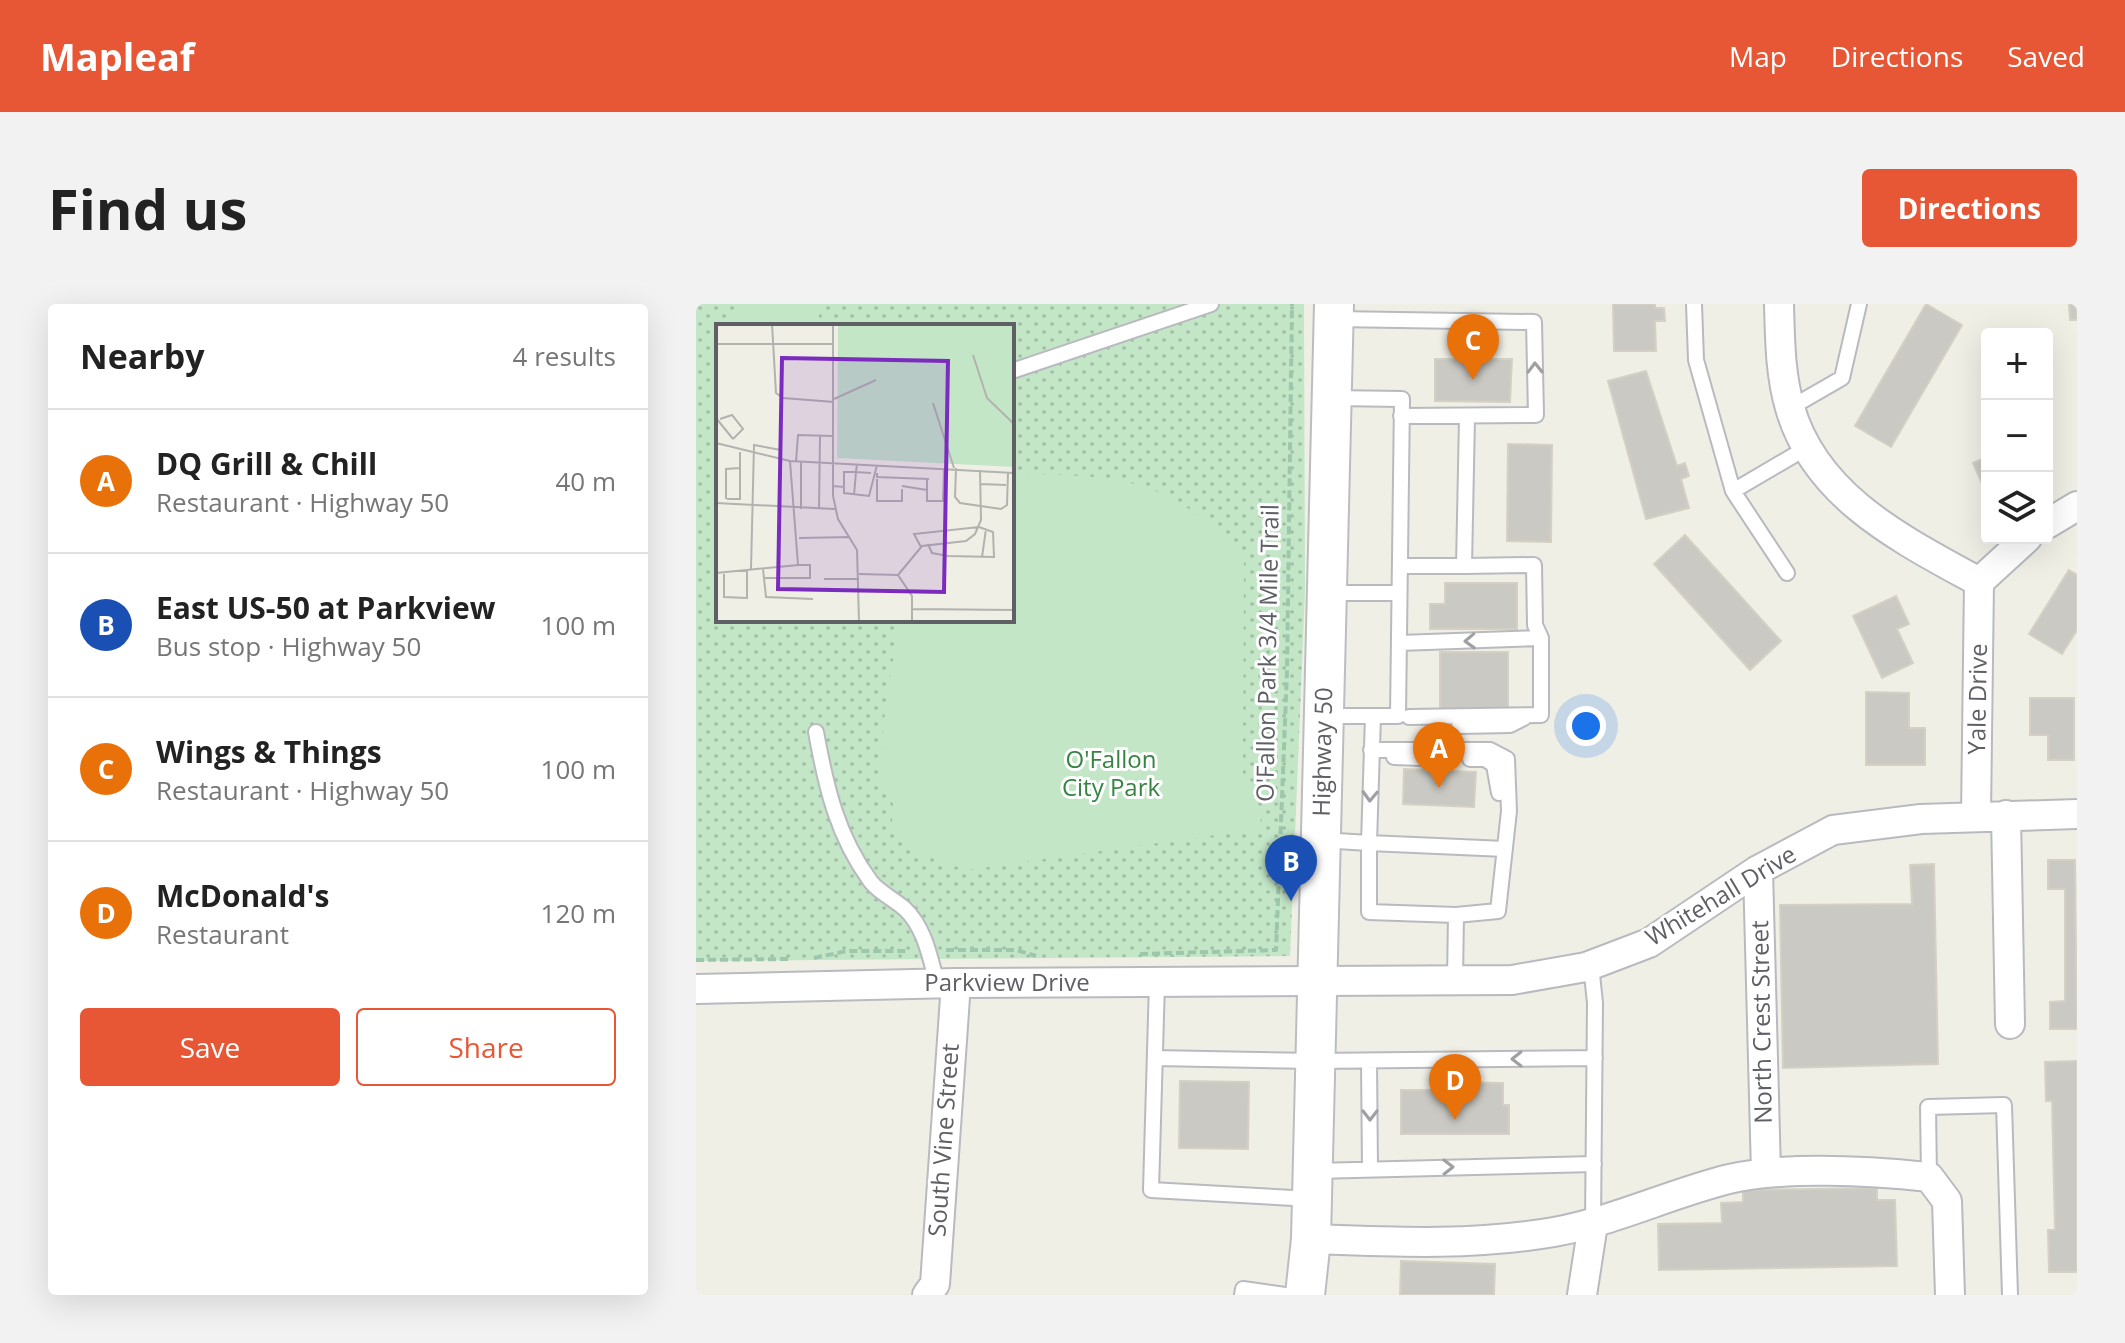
<!DOCTYPE html>
<html lang="en">
<head>
<meta charset="utf-8">
<style>
	:root { --surface:#fff; --page:#f2f2f2; --text:#222; --muted:#767676; --line:#e0e0e0; --accent:#e75735 }
	body { margin:0; font-family:"Open Sans",sans-serif; background:var(--page); color:var(--text) }
	.controls { position:absolute; right:24px; top:24px; display:grid; overflow:hidden; border-radius:8px; box-shadow:0 8px 32px #0002 }
	.controls button { width:72px; height:72px; display:grid; place-items:center; padding:0; border:0; border-bottom:2px solid var(--line); background:var(--surface); color:var(--text); font:40px sans-serif }
	.you { position:absolute; left:890px; top:422px; width:28px; height:28px; margin:-20px; border:6px solid #fff; border-radius:50%; background:#1a73e8; box-shadow:0 0 0 12px #1a73e833 }
	.badge { display:grid; place-items:center; width:52px; height:52px; border-radius:50%; background:var(--accent); color:#fff; font-size:26px; font-weight:700 }
	.pin { position:absolute; translate:-50% -66px; filter:drop-shadow(0 2px 4px #0008) }
	.pin::after { content:''; position:absolute; top:42px; width:28px; height:24px; background:inherit; clip-path:polygon(0 0,100% 0,50% 100%) }
	.list { margin:0; padding:0; list-style:none }
	h2 { display:flex; justify-content:space-between; align-items:center; height:104px; margin:0; padding:0 32px; font-size:34px }
	h2 small { font-size:26px; font-weight:400; color:var(--muted) }
	.list li { display:grid; grid-template-columns:52px 1fr auto; gap:24px; align-items:center; box-sizing:border-box; height:144px; padding:0 32px; border-top:2px solid var(--line) }
	.list b { display:block; font-size:30px; white-space:nowrap }
	.list p { margin:0; font-size:26px; white-space:nowrap; color:var(--muted) }
	.list em { font-size:26px; font-style:normal; color:var(--muted) }
	.actions { display:flex; gap:16px; padding:24px 32px }
	.actions a { flex:1; padding:18px 0; border:2px solid var(--accent); border-radius:8px; text-align:center; font-size:28px; color:var(--accent) }
	.actions .main { background:var(--accent); color:#fff }
	.icon { flex:none; width:44px; height:44px; fill:none; stroke:currentColor; stroke-width:2; stroke-linecap:round; stroke-linejoin:round }
	.map { position:relative; flex:none; width:1381px; height:991px; overflow:hidden; border-radius:8px }
	header { display:flex; align-items:center; gap:48px; box-sizing:border-box; height:112px; padding:0 40px; background:var(--accent); color:#fff }
	header strong { font-size:38px }
	nav { display:flex; gap:44px; margin-inline-start:auto; font-size:28px }
	.intro { display:flex; align-items:center; justify-content:space-between; box-sizing:border-box; height:192px; padding:0 48px }
	h1 { margin:0; font-size:56px }
	.button { padding:20px 36px; border-radius:8px; background:var(--accent); color:#fff; font-size:28px; font-weight:700 }
	main { display:flex; gap:48px; padding:0 48px }
	aside { flex:1; background:var(--surface); border-radius:8px; box-shadow:0 8px 32px #0002 }
	.map>svg:first-child { display:block }
	.grass { fill:url(#grass-dots); fill-rule:evenodd }
	.garden { fill:#c3e6c7 }
	.building { fill:#cbc9c3; stroke:#d4d1c4; stroke-width:2 }
	.lines { fill:none; stroke-linecap:round; stroke-linejoin:round }
	.service-casing { stroke:#b8babf; stroke-width:18 }
	.minor-casing { stroke:#b8babf; stroke-width:32 }
	.secondary-casing { stroke:#bbbdc3; stroke-width:42 }
	.path { stroke:#9cc7ad; stroke-width:4; stroke-dasharray:8 4; stroke-linecap:butt }
	.service { stroke:#fff; stroke-width:14 }
	.minor { stroke:#fff; stroke-width:28 }
	.secondary { stroke:#fff; stroke-width:38 }
	.oneway { stroke:#9ea0a3 }
	.labels { text-anchor:middle; stroke-width:6; stroke-linejoin:round; paint-order:stroke }
	.street-label { font-size:24px; fill:#5e6066; stroke:#fff }
	.park-label { font-size:24px; fill:#368442; stroke:#fff }
	.inset-road { fill:none; stroke:#b2b2af; stroke-width:2 }
	.view { fill:#7b2cbf; fill-opacity:0.15; stroke:#7b2cbf; stroke-width:4 }
	.inset-edge { fill:none; stroke:#5e6066; stroke-width:4 }
</style>
</head>
<body>
<header>
<strong>Mapleaf</strong>
<nav><a>Map</a><a>Directions</a><a>Saved</a></nav>
</header>
<div class="intro"><h1>Find us</h1><a class="button">Directions</a></div>
<main>
<aside>
<h2>Nearby<small>4 results</small></h2>
<ul class="list">
<li><span class="badge" style="background:#e8710a">A</span><div><b>DQ Grill &amp; Chill</b><p>Restaurant · Highway 50</p></div><em>40 m</em></li>
<li><span class="badge" style="background:#1a4fb4">B</span><div><b>East US-50 at Parkview</b><p>Bus stop · Highway 50</p></div><em>100 m</em></li>
<li><span class="badge" style="background:#e8710a">C</span><div><b>Wings &amp; Things</b><p>Restaurant · Highway 50</p></div><em>100 m</em></li>
<li><span class="badge" style="background:#e8710a">D</span><div><b>McDonald's</b><p>Restaurant</p></div><em>120 m</em></li>
</ul>
<div class="actions"><a class="main">Save</a><a>Share</a></div>
</aside>
<div class="map">
<svg width="1381" height="991" viewBox="0 0 1381 991">
	<defs>
		<pattern id="grass-dots" width="8" height="8" patternUnits="userSpaceOnUse" patternTransform="scale(2)"><rect width="8" height="8" fill="#c3e6c7"/><path d="M2 2h.1M6 6h.1" fill="none" stroke="#a2bea5" stroke-width="1.8" stroke-linecap="round"/></pattern>
	</defs>
	<rect width="100%" height="100%" fill="#f0efe6"/>
	<path class="grass" d="M0,0H608L609,287L594,652L0,657ZM22,22H316V316H22Z"/>
	<path class="garden" d="M38,0H123V22H38Z
		M316,170C421,172 476,170 548,257L547,469L566,512L562,525L270,566L213,546L202,534L196,518L197,500L185,480L187,422L203,316H316Z"/>
	<path class="building" d="M917,0H959V4H968L969,17H959L960,47H918Z
		M1230,0L1266,21L1195,143L1159,122Z
		M1373,0H1381V16H1374Z
		M739,55H816L814,98L739,97Z
		M950,67L981,162L989,159L993,172L985,175L993,204L950,215L912,77Z
		M812,140L856,141L855,238L811,237Z
		M1291,153V191L1277,159Z
		M989,231L1085,337L1054,366L958,260Z
		M1373,266L1381,271V326L1366,350L1333,330Z
		M749,279H821V325H734V300H749Z
		M1200,292L1213,320L1201,325L1217,359L1186,374L1157,312Z
		M744,348H812V407L744,406Z
		M1170,388L1213,389V424H1229V461H1170Z
		M1334,394H1378V456H1352V431H1334Z
		M708,465L780,468L778,503L707,500Z
		M1352,556H1379L1381,725H1354V698L1369,697V585H1352Z
		M1238,560L1242,760L1087,764L1084,601L1216,600L1214,561Z
		M1381,757V968H1353L1352,926H1359L1356,797H1350L1349,758Z
		M484,777L553,778L552,845L483,844Z
		M741,778L807,779V801H813V830H705V786H740Z
		M1181,884V896H1199L1201,962L963,966L962,920L1026,919L1025,899L1047,898V886Z
		M705,957L799,960L798,991H704Z"/>
	<g class="lines">
		<defs>
			<path id="service" d="M998,0L1000,56L1037,187L1112,143
				M639,15L838,18L840,111L705,112
				M316,67L515,0
				M636,94L706,95L702,412H677
				M1094,104L1146,74L1163,0
				M1037,187L1091,269
				M704,262H768L771,114
				M632,289H703
				M703,339L845,334
				M629,412H677L673,539L809,545
				M713,413L845,411V334L839,321L838,261L768,262
				M763,422L814,421L828,414
				M120,428C130,483 141,532 175,578C184,589 199,596 209,605C229,624 234,654 241,679
				M675,446H794L811,455L813,507L802,607L760,611
				M698,453L753,455
				M774,455H789L798,461L803,489
				M625,536L673,539V608L760,611L759,676
				M895,661L899,699L897,920
				M461,678L455,886L616,895
				M459,754L619,757L899,754
				M673,757L674,865
				M619,867L898,860
				M1233,873L1232,803L1308,801L1314,991
				M546,991L547,985L589,991"/>
			<path id="minor" d="M1083,0C1084,35 1084,70 1094,104C1120,194 1207,236 1283,278
				M1351,220L1381,202
				M1283,278L1331,234
				M1310,511L1314,720
				M1280,512L1283,278
				M1062,566L1070,869
				M0,685L260,679L816,676L890,663L953,639L1062,566L1137,526L1225,515L1381,510
				M615,935C697,938 777,942 858,928C918,917 973,890 1033,875C1089,862 1175,867 1233,873L1251,897L1254,991
				M231,991L239,980L260,679
				M886,991L897,920"/>
			<path id="secondary" d="M609,991L615,935L638,0"/>
		</defs>
		<use href="#service" class="service-casing"/>
		<use href="#minor" class="minor-casing"/>
		<use href="#secondary" class="secondary-casing"/>
		<path class="path" d="M250,646H320L340,652
			M444,650L580,646L591,367L596,0
			M118,654L151,647H213
			M0,656L94,655"/>
		<use href="#service" class="service"/>
		<use href="#minor" class="minor"/>
		<use href="#secondary" class="secondary"/>
	</g>
	<defs><path id="oneway-chevron" d="M-2-3.5L2.5 0L-2 3.5" fill="none" stroke-width="1.6" stroke-linecap="round" stroke-linejoin="round" transform="scale(2)"/></defs>
	<g class="oneway">
		<use href="#oneway-chevron" transform="translate(839 64) rotate(-91)"/>
		<use href="#oneway-chevron" transform="translate(774 337) rotate(178)"/>
		<use href="#oneway-chevron" transform="translate(674 492) rotate(92)"/>
		<use href="#oneway-chevron" transform="translate(821 755) rotate(179)"/>
		<use href="#oneway-chevron" transform="translate(674 811) rotate(90)"/>
		<use href="#oneway-chevron" transform="translate(752 863) rotate(-1)"/>
	</g>
	<g class="labels">
		<g class="street-label">
			<text transform="translate(572 349) rotate(-89)" y="8">O'Fallon Park 3/4 Mile Trail</text>
			<text transform="translate(1282 395) rotate(-89)" y="8">Yale Drive</text>
			<text transform="translate(627 448) rotate(-89)" y="8">Highway 50</text>
			<text transform="translate(1025 592) rotate(-31)" y="8">Whitehall Drive</text>
			<text x="311" y="687">Parkview Drive</text>
			<text transform="translate(1066 718) rotate(-91)" y="8">North Crest Street</text>
			<text transform="translate(248 836) rotate(-86)" y="8">South Vine Street</text>
		</g>
		<g class="park-label">
			<text x="415" y="464">O'Fallon<tspan x="415" dy="28">City Park</tspan></text>
		</g>
	</g>
	<g transform="translate(20 20)">
		<rect width="298" height="298" fill="#f0efe6"/>
		<path d="M122,0H298V143L121,134Z" fill="#c3e6c7"/>
		<path d="M278,0H298V67L279,51ZM151,66L203,74L201,109L188,128L143,130L137,81L140,71Z" fill="#c3e6c7"/>
		<path class="inset-road" d="M56,0L60,69L67,74L118,78M117,0V172L122,195L141,226L143,298M0,20H117M257,31L271,74L298,100M118,75L160,56M217,79L238,144M0,94L17,115M4,95L16,91L27,105L17,115M0,119L74,137L298,149M80,138L82,111L117,112M85,138V185M240,144L239,173L244,179L285,185L291,181L292,148M161,149V153L213,155M161,155V177H186V165M211,155V177H227L228,144M265,160L290,161M117,162L128,163V148H140L141,140M186,162L211,166M128,163V169L153,172L161,141M138,171L140,148L155,149M10,175V145L24,144M11,175H24V128M0,179L119,185M103,185L104,112M83,214L134,213M205,223L198,210L263,203L277,208L278,233L232,232L216,229L212,220M266,233L270,205M35,245L38,121L65,126L64,136M47,245L50,273L97,275M8,248V273L31,274V246M0,249L82,241L74,137M143,250L182,251M182,251L206,222L250,217L259,210L265,196L264,146M182,251L196,272V298M47,254H94V241H82M108,255H143M196,285L298,286"/>
		<path class="view" d="M66,34L232,37L228,268L62,265Z"/>
		<rect width="298" height="298" class="inset-edge"/>
	</g>
</svg>
<div class="controls">
<button>+</button>
<button>−</button>
<button><svg class="icon" aria-label="layers" viewBox="0 0 24 24"><path d="M12 4l9 5-9 5-9-5zM3 14l9 5 9-5"/></svg></button>
</div>
<div class="you"></div>
<div class="pin badge" style="left:743px;top:484px;background:#e8710a">A</div>
<div class="pin badge" style="left:595px;top:597px;background:#1a4fb4">B</div>
<div class="pin badge" style="left:777px;top:76px;background:#e8710a">C</div>
<div class="pin badge" style="left:759px;top:816px;background:#e8710a">D</div>
</div>
</main>
</body>
</html>
